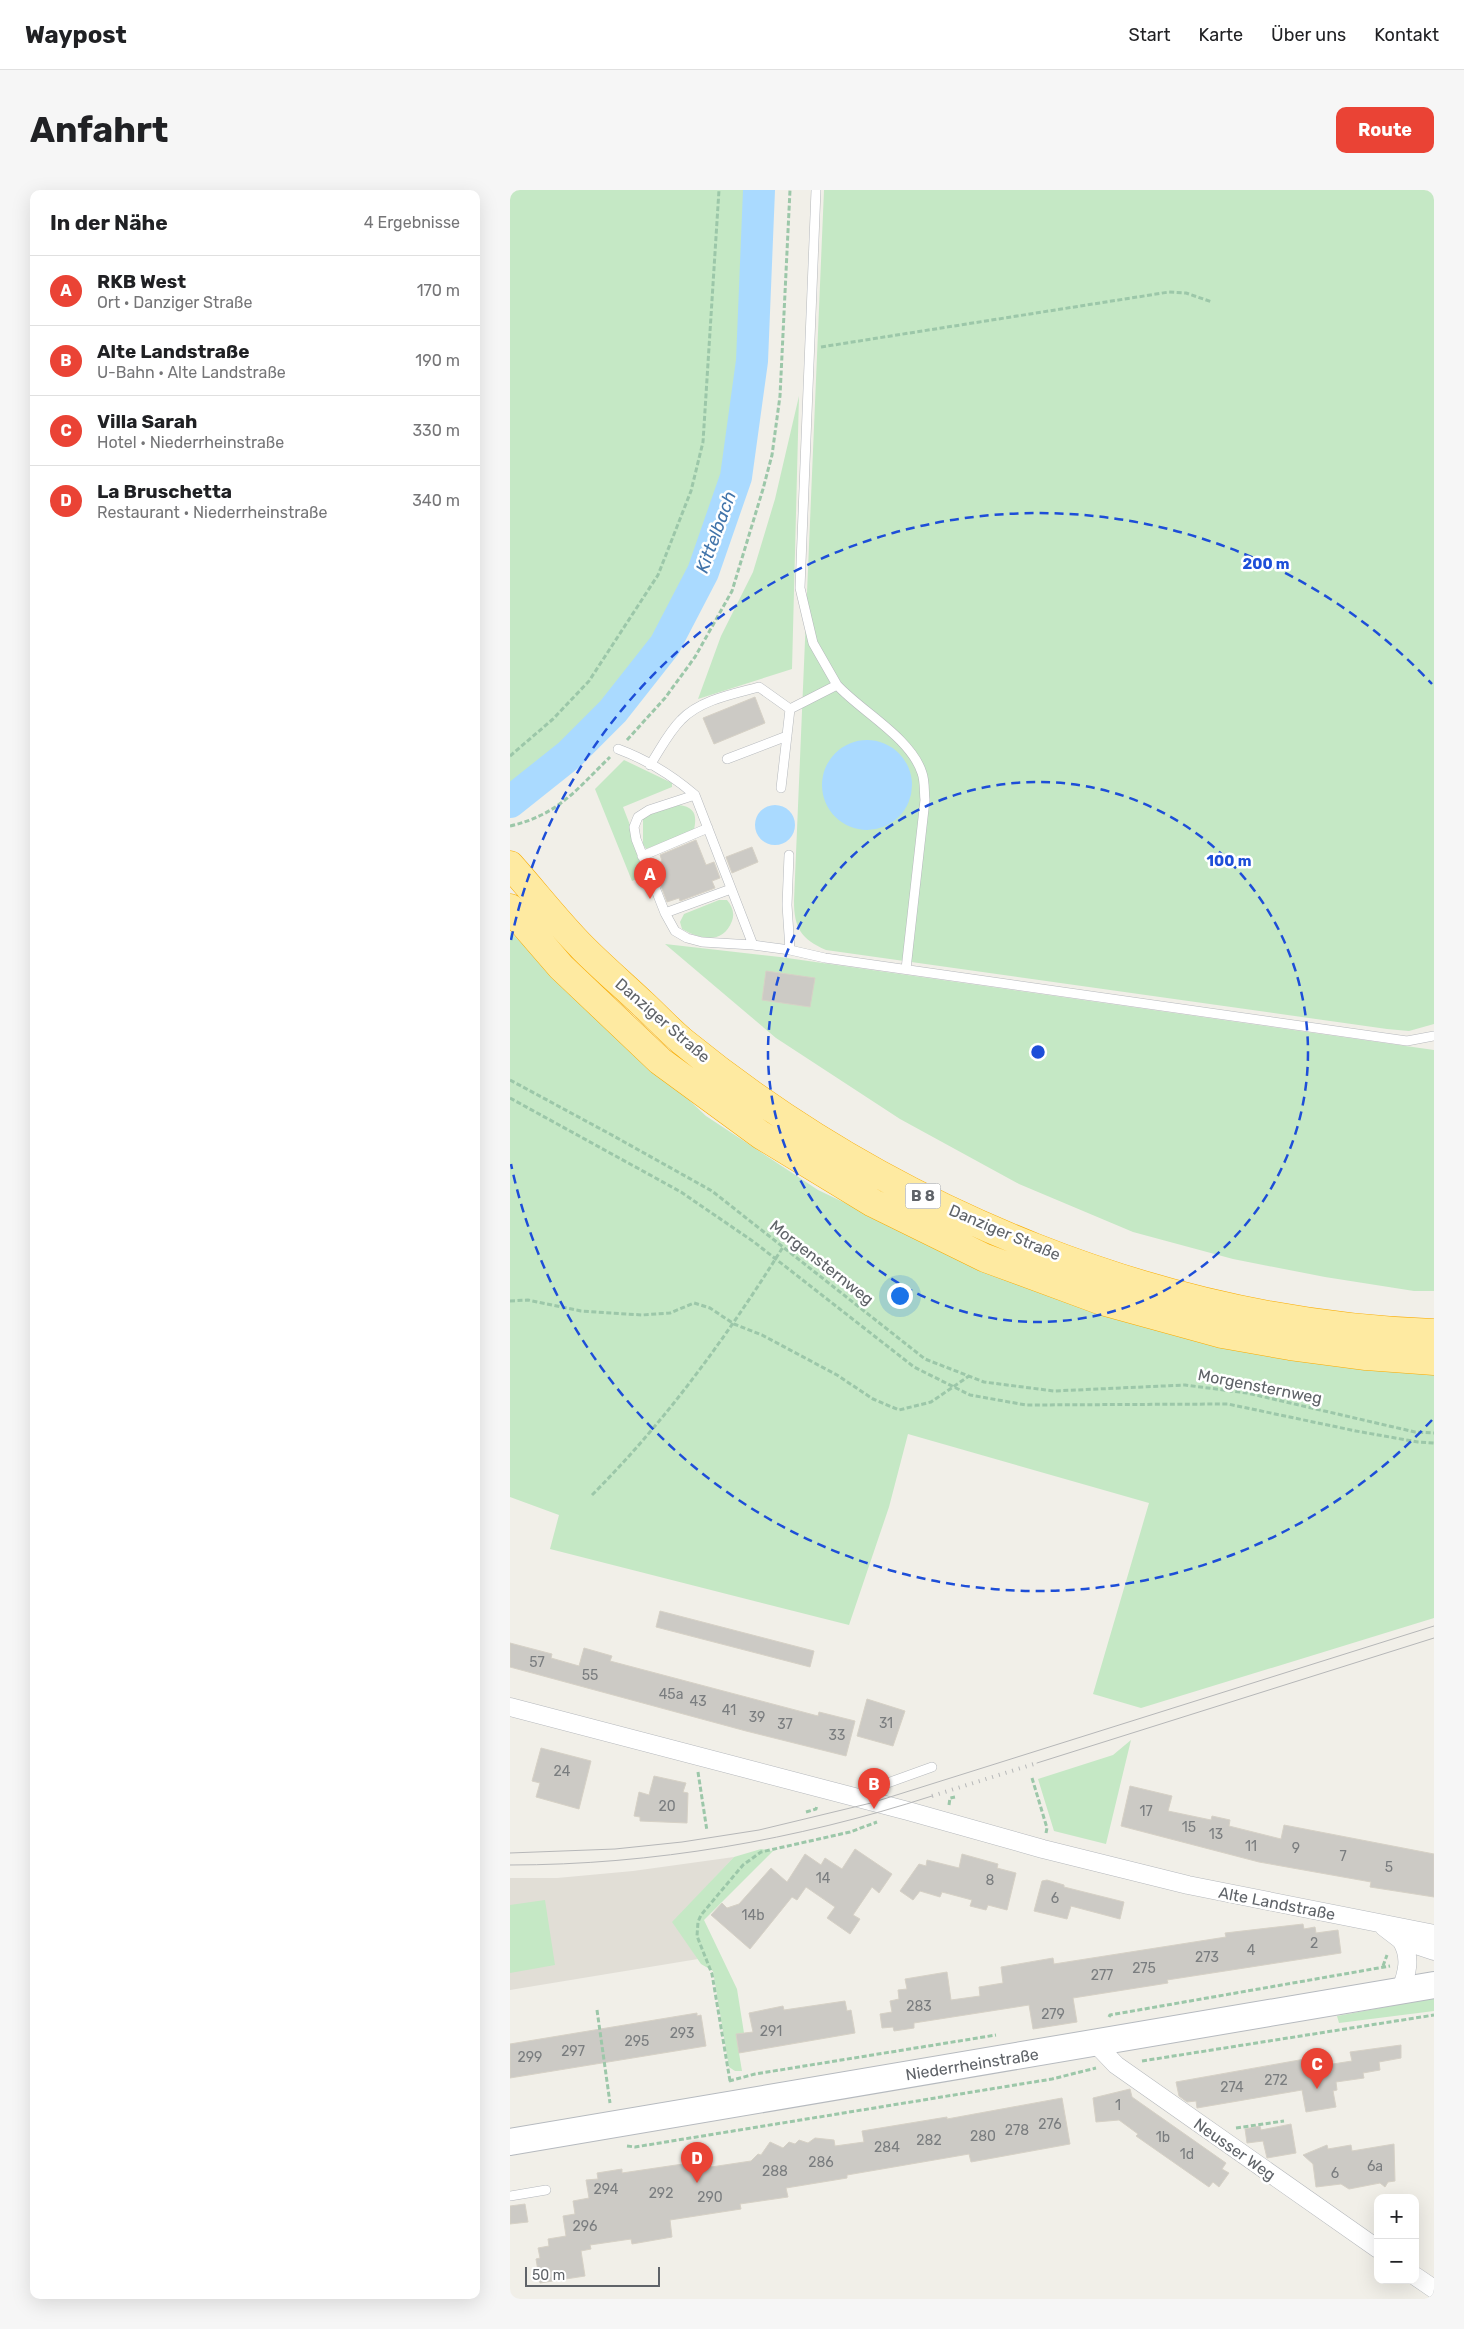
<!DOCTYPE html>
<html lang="de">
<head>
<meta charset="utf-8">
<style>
	:root { --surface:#fff; --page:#f6f6f6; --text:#202124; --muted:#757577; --line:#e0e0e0; --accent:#ea4335 }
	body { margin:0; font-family:Rubik,sans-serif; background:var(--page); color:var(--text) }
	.controls { position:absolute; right:15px; bottom:15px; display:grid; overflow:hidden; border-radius:10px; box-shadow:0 5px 20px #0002 }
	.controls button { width:45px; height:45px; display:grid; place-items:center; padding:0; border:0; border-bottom:1px solid var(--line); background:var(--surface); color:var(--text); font:25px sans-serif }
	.scale { position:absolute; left:15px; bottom:12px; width:135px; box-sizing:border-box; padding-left:5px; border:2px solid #5f6368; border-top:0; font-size:14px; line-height:18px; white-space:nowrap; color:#5f6368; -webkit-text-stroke:4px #fff; paint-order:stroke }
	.you { position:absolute; left:389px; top:1105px; width:18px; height:18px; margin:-12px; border:4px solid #fff; border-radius:50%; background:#1a73e8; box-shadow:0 0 0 8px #1a73e833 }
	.badge { display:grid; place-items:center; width:32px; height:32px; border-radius:50%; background:var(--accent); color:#fff; font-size:16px; font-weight:700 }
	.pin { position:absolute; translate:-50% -41px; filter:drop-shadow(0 1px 2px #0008) }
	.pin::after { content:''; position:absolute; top:26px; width:18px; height:15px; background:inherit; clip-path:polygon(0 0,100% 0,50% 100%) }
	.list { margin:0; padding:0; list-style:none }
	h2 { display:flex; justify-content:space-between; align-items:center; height:65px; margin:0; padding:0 20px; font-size:21px }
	h2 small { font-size:16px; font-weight:400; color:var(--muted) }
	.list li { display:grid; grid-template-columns:32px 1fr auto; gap:15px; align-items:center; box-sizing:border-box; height:70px; padding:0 20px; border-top:1px solid var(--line) }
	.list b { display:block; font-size:19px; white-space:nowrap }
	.list p { margin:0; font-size:16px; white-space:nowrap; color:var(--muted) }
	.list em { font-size:16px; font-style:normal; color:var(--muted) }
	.map { position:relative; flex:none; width:924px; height:2109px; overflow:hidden; border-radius:10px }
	header { display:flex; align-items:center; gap:30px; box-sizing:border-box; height:70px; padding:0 25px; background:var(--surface); border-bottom:1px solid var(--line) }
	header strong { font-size:24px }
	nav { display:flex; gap:28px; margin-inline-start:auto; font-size:18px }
	.intro { display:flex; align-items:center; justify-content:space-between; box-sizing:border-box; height:120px; padding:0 30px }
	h1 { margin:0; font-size:35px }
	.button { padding:12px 22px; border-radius:10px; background:var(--accent); color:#fff; font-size:18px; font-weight:700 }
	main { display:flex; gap:30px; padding:0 30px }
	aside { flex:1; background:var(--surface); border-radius:10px; box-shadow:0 5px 20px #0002 }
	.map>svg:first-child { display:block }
	.education { fill:#e1ded6 }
	.green { fill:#c5e8c5 }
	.water { fill:#aadaff }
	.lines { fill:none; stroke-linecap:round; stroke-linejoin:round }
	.river { stroke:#aadaff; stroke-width:32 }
	.building { fill:#cccac5; stroke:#d6d1c6 }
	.service-casing { stroke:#b5b8bc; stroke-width:10 }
	.minor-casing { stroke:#b5b8bc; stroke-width:19 }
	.secondary-casing { stroke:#b6babf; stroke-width:28 }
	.trunk-casing { stroke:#f9ab00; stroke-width:29 }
	.path { stroke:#9cc7a9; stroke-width:3; stroke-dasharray:5 2.5; stroke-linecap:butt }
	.service { stroke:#fff; stroke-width:9 }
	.minor { stroke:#fff; stroke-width:18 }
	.secondary { stroke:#fff; stroke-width:26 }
	.trunk { stroke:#feeaa1; stroke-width:28 }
	.tram { stroke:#b6b7b8; stroke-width:1 }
	.rail { stroke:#b6b7b8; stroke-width:4; stroke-dasharray:1 6; stroke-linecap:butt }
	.ring { fill:none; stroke:#1d4ed8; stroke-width:2.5; stroke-dasharray:9 6 }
	.labels { text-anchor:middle; stroke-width:5; stroke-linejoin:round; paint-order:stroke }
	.number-label { font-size:14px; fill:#7a7d7f }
	.shield { fill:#fff; stroke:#8f9295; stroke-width:1 }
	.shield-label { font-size:15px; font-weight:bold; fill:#5f6368 }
	.street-label { font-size:16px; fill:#5f6368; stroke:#fff }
	.water-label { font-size:18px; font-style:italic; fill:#4174aa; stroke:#fff }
	.centre { fill:#1d4ed8; stroke:#fff; stroke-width:2.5 }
	.ring-label { font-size:15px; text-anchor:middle; font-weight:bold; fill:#1d4ed8; stroke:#fff; stroke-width:5; stroke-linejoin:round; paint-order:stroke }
</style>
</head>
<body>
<header>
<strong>Waypost</strong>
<nav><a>Start</a><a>Karte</a><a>Über uns</a><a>Kontakt</a></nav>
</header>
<div class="intro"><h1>Anfahrt</h1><a class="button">Route</a></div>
<main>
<aside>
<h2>In der Nähe<small>4 Ergebnisse</small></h2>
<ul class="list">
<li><span class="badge">A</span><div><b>RKB West</b><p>Ort · Danziger Straße</p></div><em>170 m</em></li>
<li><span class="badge">B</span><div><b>Alte Landstraße</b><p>U-Bahn · Alte Landstraße</p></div><em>190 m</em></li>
<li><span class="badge">C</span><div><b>Villa Sarah</b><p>Hotel · Niederrheinstraße</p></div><em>330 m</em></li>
<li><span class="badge">D</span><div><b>La Bruschetta</b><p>Restaurant · Niederrheinstraße</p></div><em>340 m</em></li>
</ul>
</aside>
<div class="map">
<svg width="924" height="2109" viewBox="0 0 924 2109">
	<rect width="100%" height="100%" fill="#f1efe8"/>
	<path class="education" d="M224,1667L163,1732L188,1769L0,1800V1688H47L123,1681Z"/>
	<path class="green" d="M0,0H243L235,172L220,285L187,381L151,453L99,518L56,560L0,604Z
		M314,0H924V834L899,841L877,839L316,760C291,749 284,738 284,711Z
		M289,206L282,479L188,509L211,446L243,382L265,309Z
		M114,570L162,593V597L113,617L139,684L122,691L85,599Z
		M169,615C185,617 187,625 184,640L136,659L133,654V629L141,624Z
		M209,710H217C222,716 225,723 222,731C213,755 190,749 172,739L170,732L174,724Z
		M0,742L196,926L308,1000L440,1063L924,1184V1428L631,1518L583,1504L639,1313L398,1244L379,1317L339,1435L40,1359L49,1325L0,1307Z
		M155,754L270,767L924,860V1101H904L815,1087L723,1069L623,1042L509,994L390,929L266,848Z
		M621,1550L596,1654L544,1641L528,1589L603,1565Z
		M251,1659L263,1661L194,1730L227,1799L234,1843L226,1845L232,1881H225L219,1877L203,1781L191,1774L162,1732L224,1667Z
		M35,1710L45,1775L0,1783V1715Z
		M924,1808V1821L829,1833L827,1826Z"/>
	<path class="water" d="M312 595a45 45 0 1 1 90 0a45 45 0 1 1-90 0Z
		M245 635a20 20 0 1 1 40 0a20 20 0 1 1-40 0Z"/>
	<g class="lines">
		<path class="river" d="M0,612L59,565L103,521L155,455L193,382L226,287L242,171L249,0"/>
	</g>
	<path class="building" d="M245,507L255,533L204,554L193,528Z
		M186,650L196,675L204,672L210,688L202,691L205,698L170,711L169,708L157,712L143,675L152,671L150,665Z
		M242,657L248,672L222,683L216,667Z
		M256,781L305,788L300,817L252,810Z
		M150,1421L304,1461L300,1477L146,1437Z
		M0,1453L42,1464L41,1468L69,1476L74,1458L102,1466L100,1471L308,1526L309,1522L345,1531L336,1566L236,1541L0,1477Z
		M357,1509L395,1521L383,1556L347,1546Z
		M31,1558L81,1571L69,1619L26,1607L30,1593L22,1591Z
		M144,1586L176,1593L173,1602L178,1603L177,1633L130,1631V1627L124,1626L129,1602L139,1605Z
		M620,1596L662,1606L658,1621L701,1630L702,1626L720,1630L719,1636L771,1649L774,1635L924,1664V1707L860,1697L861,1692L749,1672L611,1636Z
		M345,1659L382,1684L369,1703L362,1697L343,1725L350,1729L340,1744L317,1728L325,1717L296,1697L287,1710L282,1707L240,1759L201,1725L212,1713L217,1718L229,1714L261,1678L277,1692L295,1664L311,1675L315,1668L332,1679Z
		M452,1664L488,1674L487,1678L506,1683L497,1720L478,1715L476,1720L460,1716L462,1710L432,1702L430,1707L410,1701L403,1710L390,1701L409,1674L416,1676L417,1670L449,1678Z
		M537,1690L554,1695V1697L614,1712L610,1729L561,1716L557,1729L524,1721L532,1691Z
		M793,1734L794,1739L805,1737L806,1743L828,1740L831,1763L657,1790L658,1793L563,1808L567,1832L523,1839L519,1815L404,1833V1838L384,1841L383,1837L372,1838L370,1824L382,1822L380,1811L389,1809L388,1800L397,1799L395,1789L437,1782L441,1810L470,1806L469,1797L493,1793L491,1777L543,1768L544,1774L716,1747L715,1743Z
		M335,1811L337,1821L341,1820L345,1843L229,1863L226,1844L243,1842L239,1823L273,1816L274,1820Z
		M187,1823V1826L191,1825L196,1856L0,1888V1854Z
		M891,1855V1868L869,1872L870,1880L853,1883L854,1888L826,1892L827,1900L823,1901L826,1917L796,1922L792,1900L687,1918L686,1911L677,1912L669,1906L666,1892L795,1869L797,1878L842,1871L840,1862Z
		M620,1899L622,1907L716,1973L712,1979L719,1983L709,1997L703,1992L699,1997L626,1946L628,1944L609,1930L586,1932L583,1908Z
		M552,1908L560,1954L461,1972L459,1964L337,1985V1988L276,1998L278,2007L230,2014L231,2019L160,2030L162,2047L122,2054L121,2049L80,2055L81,2059L71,2061L75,2086L30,2093L26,2069L30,2068L28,2058L39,2056L38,2049L56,2046L53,2026L65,2024L63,2011L79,2008L76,1990L88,1989L87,1983L112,1979V1983L200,1970L201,1977L241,1971L248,1964L251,1965L260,1952L273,1958L279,1952L285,1954L289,1950L298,1953L305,1948L324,1950L325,1956L354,1952L352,1941L437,1927V1929Z
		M781,1934L786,1963L757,1968L753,1951L737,1953L735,1939L750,1936L751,1940Z
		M884,1954L885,1991L878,1992L875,1997L870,1993L839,1999L831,1994L806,1997L803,1974L793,1965L817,1955L818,1959L841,1955L842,1961Z
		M15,2014L18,2032L0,2034V2016Z"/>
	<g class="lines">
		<defs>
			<path id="service" d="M327,495C352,522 401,548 412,583C415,591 414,602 415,610L396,779
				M108,559C135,569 163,586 185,605L243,755L280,760
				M217,569L277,546
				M140,575C150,560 158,543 171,530C190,510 223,504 249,497L280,519
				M271,598L280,519L327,495L303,453L290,398L306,0
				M185,605L139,620L128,627L124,637L126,649L155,723L165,741L177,748L192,752L243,755
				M279,665L277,715L280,760L315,768L897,851L924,846
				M132,666L198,638
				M155,723L221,699
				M347,1604L422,1577
				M0,2006L36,2000"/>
			<path id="minor" d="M0,1517L398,1621L533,1659L678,1695L924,1744
				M874,1737L891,1750L924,1761
				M890,1802C897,1784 902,1767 891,1750
				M586,1854L606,1875L868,2059
				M905,2086L924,2099"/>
			<path id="secondary" d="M0,1952L924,1795"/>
			<path id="trunk" d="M0,675C25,703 48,733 74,759C93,778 114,796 133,814C146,826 159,840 172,851C380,1021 654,1134 924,1143
				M0,718L51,777L150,871L251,945L363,1013L475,1068L592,1111L712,1144L780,1156L856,1166L924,1171"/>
		</defs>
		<use href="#service" class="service-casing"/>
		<use href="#minor" class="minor-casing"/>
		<use href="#secondary" class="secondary-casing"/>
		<use href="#trunk" class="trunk-casing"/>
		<path class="path" d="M311,157L659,102L676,103L702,112
			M117,550L155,508L185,467L222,401L253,299L262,265L270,206L280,0
			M0,566L43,529L79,491L148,385L181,301L193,252L209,0
			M0,636C48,625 66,600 100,567
			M0,890L100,944L202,1001L415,1169L474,1192L544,1201L675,1195L737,1203L905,1242L924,1243
			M0,908L171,1002L244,1052L404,1177L460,1205L516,1215L718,1214L846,1241L908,1252L924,1253
			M0,1111L18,1110L71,1121L132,1125L160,1123L184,1113L200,1118L224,1134L252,1145L327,1185L363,1209L389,1220L421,1212L459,1186
			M82,1305C156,1231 218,1145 273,1057
			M188,1582L197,1641
			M522,1588L537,1638L536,1643
			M439,1615L440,1608L445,1607
			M296,1622L306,1619L307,1615
			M873,1776L877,1765
			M87,1820L100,1913
			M599,1827L600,1825L880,1776
			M632,1871L924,1825
			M219,1891L245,1884L486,1845
			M220,1891L202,1784L187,1746L188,1732L191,1725L233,1675L251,1662L340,1642L367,1632
			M726,1938L774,1931
			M117,1956L125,1957L542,1889L586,1878"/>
		<use href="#service" class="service"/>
		<use href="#minor" class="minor"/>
		<use href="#secondary" class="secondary"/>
		<use href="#trunk" class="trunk"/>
		<path class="tram" d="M527,1573L924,1448
			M0,1663L105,1659L172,1652L249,1640L361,1613L924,1436
			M0,1675C143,1675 286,1650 422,1606"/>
		<path class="rail" d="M422,1606L527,1573"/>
	</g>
	<g class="ring">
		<circle cx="528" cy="862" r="270"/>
		<path d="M922 1230A539 539 0 0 1 1 974M1 750A539 539 0 0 1 922 494"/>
	</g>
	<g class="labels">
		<g class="number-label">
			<text x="27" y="1477">57</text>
			<text x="80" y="1490">55</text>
			<text x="161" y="1509">45a</text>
			<text x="188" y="1516">43</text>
			<text x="219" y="1525">41</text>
			<text x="247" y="1532">39</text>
			<text x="376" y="1538">31</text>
			<text x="275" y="1539">37</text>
			<text x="327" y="1550">33</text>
			<text x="52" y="1586">24</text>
			<text x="157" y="1621">20</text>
			<text x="636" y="1626">17</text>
			<text x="679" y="1642">15</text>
			<text x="706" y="1649">13</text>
			<text x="741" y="1661">11</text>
			<text x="786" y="1663">9</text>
			<text x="833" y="1671">7</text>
			<text x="879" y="1682">5</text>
			<text x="313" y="1693">14</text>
			<text x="480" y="1695">8</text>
			<text x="545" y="1713">6</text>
			<text x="243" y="1730">14b</text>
			<text x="804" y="1758">2</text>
			<text x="741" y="1765">4</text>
			<text x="697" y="1772">273</text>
			<text x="634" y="1783">275</text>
			<text x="592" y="1790">277</text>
			<text x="409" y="1821">283</text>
			<text x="543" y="1829">279</text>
			<text x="261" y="1846">291</text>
			<text x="172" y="1848">293</text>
			<text x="127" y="1856">295</text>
			<text x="63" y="1866">297</text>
			<text x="20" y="1872">299</text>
			<text x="766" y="1895">272</text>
			<text x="722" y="1902">274</text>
			<text x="608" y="1920">1</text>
			<text x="540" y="1939">276</text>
			<text x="507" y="1945">278</text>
			<text x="473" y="1951">280</text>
			<text x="653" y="1952">1b</text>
			<text x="419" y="1955">282</text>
			<text x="377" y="1962">284</text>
			<text x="677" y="1969">1d</text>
			<text x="311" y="1977">286</text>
			<text x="865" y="1981">6a</text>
			<text x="265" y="1986">288</text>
			<text x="825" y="1988">6</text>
			<text x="96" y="2004">294</text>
			<text x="151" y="2008">292</text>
			<text x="200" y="2012">290</text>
			<text x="75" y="2041">296</text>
		</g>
		<rect class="shield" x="395.5" y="993.5" width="35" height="25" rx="4"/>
		<g class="shield-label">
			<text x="413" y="1011">B 8</text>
		</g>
		<g class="street-label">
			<text transform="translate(153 830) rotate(41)" y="6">Danziger Straße</text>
			<text transform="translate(495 1042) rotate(23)" y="6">Danziger Straße</text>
			<text transform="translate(312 1072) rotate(38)" y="6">Morgensternweg</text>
			<text transform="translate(750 1196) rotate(11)" y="6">Morgensternweg</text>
			<text transform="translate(767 1713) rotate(11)" y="6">Alte Landstraße</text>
			<text transform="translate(462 1874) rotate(-9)" y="6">Niederrheinstraße</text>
			<text transform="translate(725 1959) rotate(35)" y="6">Neusser Weg</text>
		</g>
		<g class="water-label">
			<text transform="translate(206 342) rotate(-70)" y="6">Kittelbach</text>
		</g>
	</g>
	<circle cx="528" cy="862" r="8" class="centre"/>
	<g class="ring-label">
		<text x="756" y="379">200 m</text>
		<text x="719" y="676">100 m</text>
	</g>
</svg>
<div class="controls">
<button>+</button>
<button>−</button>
</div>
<div class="scale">50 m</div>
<div class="you"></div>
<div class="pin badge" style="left:140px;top:709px">A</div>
<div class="pin badge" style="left:364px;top:1619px">B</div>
<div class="pin badge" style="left:807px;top:1899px">C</div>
<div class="pin badge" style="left:187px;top:1993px">D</div>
</div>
</main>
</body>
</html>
